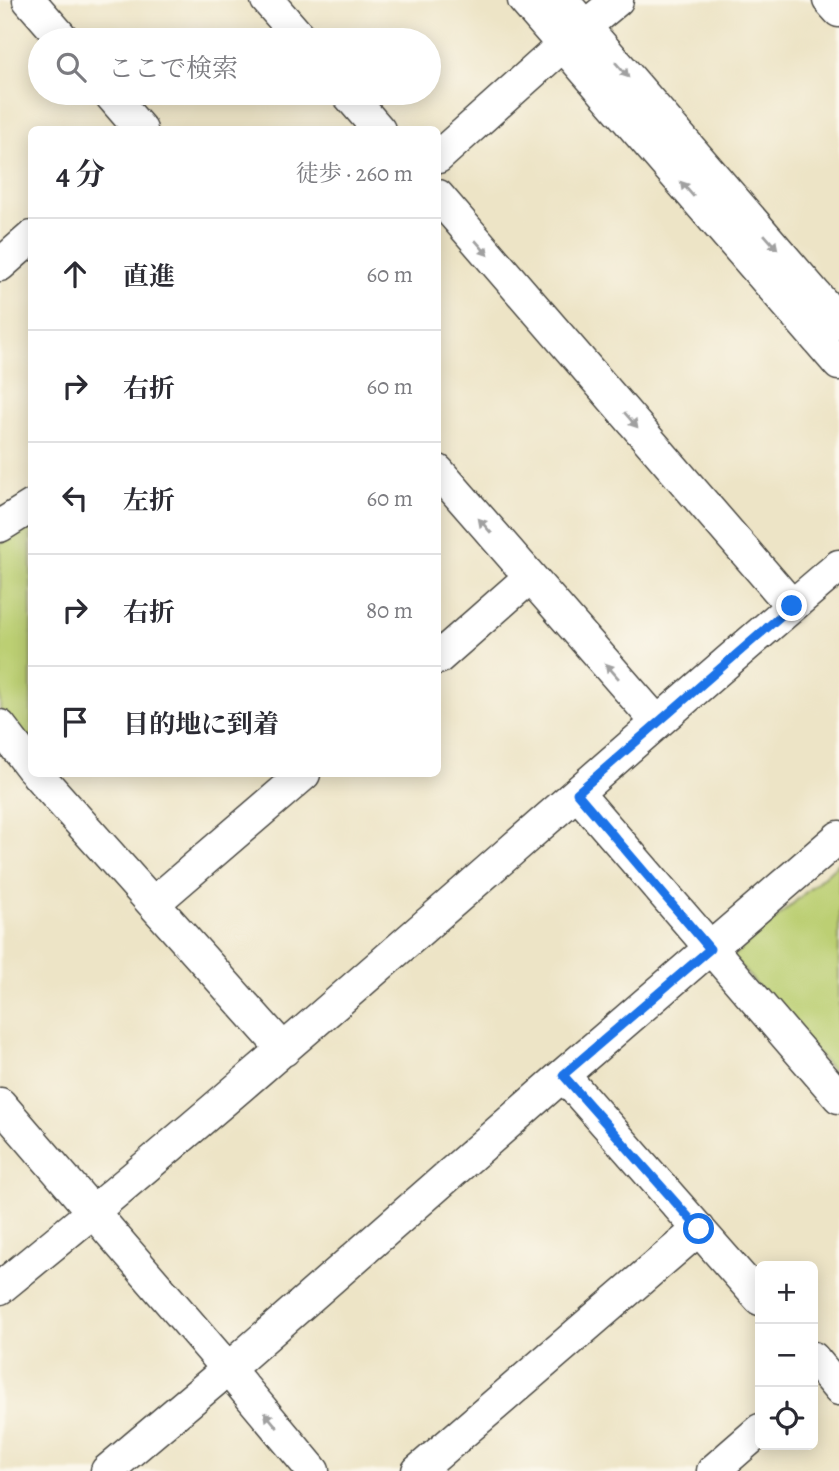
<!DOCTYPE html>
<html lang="ja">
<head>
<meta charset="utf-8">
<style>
	:root { --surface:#fff; --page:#f2f2f3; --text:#2b2b33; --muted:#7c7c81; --line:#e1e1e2 }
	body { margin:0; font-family:Alegreya,"Noto Serif JP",serif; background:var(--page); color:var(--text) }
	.controls { position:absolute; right:21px; bottom:21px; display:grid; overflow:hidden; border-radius:10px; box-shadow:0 4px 18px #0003 }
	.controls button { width:63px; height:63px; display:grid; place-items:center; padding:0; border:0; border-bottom:2px solid var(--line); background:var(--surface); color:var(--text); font:35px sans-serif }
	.stop { position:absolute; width:21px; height:21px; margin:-16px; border:5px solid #1a73e8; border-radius:50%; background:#fff }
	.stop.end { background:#1a73e8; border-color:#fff; box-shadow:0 2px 7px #0008 }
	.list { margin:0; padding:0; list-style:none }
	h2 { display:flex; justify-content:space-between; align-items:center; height:91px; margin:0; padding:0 28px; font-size:30px }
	h2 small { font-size:23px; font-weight:400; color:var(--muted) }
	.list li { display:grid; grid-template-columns:46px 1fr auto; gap:21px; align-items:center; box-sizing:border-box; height:112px; padding:0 28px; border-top:2px solid var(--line) }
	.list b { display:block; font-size:26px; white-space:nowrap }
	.list em { font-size:23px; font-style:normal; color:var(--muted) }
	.icon { flex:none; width:38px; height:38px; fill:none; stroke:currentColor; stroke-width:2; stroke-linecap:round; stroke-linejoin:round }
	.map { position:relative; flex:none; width:839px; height:1471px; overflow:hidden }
	.search { position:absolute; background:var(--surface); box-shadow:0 4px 18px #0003; left:28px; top:28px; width:413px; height:77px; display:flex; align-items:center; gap:18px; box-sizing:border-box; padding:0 24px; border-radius:38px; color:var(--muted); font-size:26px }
	.panel { position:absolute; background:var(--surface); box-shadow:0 4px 18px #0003; left:28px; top:126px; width:413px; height:651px; border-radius:10px }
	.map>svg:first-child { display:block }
	.green { fill:#bccf73; stroke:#747d4f; stroke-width:2 }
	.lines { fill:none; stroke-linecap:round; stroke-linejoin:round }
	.minor-casing { stroke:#484742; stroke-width:35 }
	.minor { stroke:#fff; stroke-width:32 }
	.oneway { fill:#a0a0a0 }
	.route { stroke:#1a73e8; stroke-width:9 }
</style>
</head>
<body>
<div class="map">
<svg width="839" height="1471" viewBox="0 0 839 1471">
	<rect width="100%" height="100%" fill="#fbf7ec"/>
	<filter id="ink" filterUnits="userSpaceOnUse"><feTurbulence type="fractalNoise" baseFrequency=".0143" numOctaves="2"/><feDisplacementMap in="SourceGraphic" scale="14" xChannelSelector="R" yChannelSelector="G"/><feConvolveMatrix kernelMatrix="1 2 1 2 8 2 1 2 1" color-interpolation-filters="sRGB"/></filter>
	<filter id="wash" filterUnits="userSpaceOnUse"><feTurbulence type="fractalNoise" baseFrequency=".00686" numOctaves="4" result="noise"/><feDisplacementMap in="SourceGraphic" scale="28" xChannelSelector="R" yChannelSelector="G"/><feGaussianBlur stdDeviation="1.57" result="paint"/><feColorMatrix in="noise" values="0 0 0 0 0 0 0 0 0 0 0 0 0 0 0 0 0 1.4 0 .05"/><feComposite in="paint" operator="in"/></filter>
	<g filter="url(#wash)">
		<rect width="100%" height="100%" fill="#ede4c6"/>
		<path class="green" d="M31,522V740H23L0,709V544Z
			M839,863V1078L732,957Z"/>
	</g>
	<g filter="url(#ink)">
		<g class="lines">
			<defs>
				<path id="minor" d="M29,0L64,40
					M267,0L302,40
					M524,0L839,364
					M562,0L839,322
					M829,0L839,11
					M109,93L141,130
					M347,93L379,130
					M438,157L563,45L617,0
					M438,196L792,606
					M0,265L32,237
					M438,471L657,722
					M0,526L32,506
					M438,658L530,577
					M0,726L32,768
					M37,774L284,1050
					M577,793L839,1097
					M154,903L304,774
					M563,1075L760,1299
					M0,1104L228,1369L313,1471
					M0,1288C286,1055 558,805 839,566
					M813,1358L839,1389
					M107,1471L228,1369L563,1075L839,837
					M418,1471L699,1229
					M713,1471L760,1430"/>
			</defs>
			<use href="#minor" class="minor-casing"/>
			<use href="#minor" class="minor"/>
		</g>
		<defs><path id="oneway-solid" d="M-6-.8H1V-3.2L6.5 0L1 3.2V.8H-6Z" transform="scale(1.75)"/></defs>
		<g class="oneway">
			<use href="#oneway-solid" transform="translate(622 70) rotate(49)"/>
			<use href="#oneway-solid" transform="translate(687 189) rotate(-131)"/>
			<use href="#oneway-solid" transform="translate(771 242) rotate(49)"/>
			<use href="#oneway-solid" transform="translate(482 248) rotate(49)"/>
			<use href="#oneway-solid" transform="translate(631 420) rotate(49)"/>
			<use href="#oneway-solid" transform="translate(485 526) rotate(-131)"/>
			<use href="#oneway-solid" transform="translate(612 671) rotate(-131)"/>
			<use href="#oneway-solid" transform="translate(271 1420) rotate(-130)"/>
		</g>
	</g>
	<g class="lines" filter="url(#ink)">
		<path class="route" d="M699,1229L563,1075L710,949L577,793L792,606"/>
	</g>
</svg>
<div class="controls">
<button>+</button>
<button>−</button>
<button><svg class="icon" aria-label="locate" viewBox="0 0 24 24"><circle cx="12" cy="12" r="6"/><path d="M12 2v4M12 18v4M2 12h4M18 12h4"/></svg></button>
</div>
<div class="stop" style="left:699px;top:1229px"></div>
<div class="stop end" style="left:792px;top:606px"></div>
<div class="search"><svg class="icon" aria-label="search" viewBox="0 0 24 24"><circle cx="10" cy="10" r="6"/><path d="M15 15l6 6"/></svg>ここで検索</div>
<section class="panel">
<h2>4 分<small>徒歩 · 260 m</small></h2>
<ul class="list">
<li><svg class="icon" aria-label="ahead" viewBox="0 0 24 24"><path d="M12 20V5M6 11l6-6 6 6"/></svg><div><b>直進</b></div><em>60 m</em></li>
<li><svg class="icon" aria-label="right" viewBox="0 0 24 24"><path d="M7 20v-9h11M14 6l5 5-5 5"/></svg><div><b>右折</b></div><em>60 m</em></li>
<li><svg class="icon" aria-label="left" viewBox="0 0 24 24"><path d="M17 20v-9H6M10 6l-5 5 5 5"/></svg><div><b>左折</b></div><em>60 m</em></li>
<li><svg class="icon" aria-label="right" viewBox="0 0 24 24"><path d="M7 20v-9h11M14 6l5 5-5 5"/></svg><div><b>右折</b></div><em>80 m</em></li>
<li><svg class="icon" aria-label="arrive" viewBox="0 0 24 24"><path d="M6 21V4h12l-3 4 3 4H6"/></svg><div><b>目的地に到着</b></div></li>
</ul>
</section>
</div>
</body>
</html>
